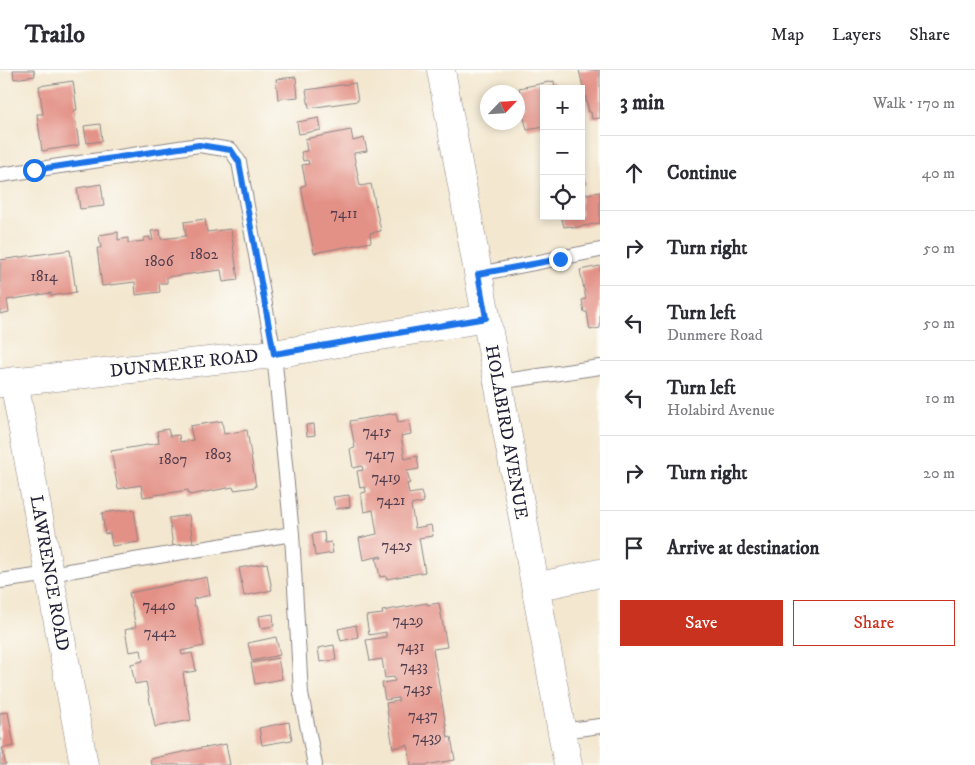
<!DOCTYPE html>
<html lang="en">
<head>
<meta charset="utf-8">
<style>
	:root { --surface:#fff; --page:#f2f2f3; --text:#2b2b33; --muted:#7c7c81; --line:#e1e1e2; --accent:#c8321e }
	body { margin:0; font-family:"IM FELL DW Pica",serif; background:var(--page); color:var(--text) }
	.controls { position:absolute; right:15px; top:15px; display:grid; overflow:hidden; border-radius:0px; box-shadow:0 2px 8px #0003 }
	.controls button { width:45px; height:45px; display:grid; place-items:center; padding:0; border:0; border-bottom:1px solid var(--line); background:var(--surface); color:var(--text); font:25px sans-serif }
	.compass { position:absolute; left:480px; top:15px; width:45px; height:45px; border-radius:50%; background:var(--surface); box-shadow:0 2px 8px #0003; rotate:65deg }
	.stop { position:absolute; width:15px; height:15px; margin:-11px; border:4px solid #1a73e8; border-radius:50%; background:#fff }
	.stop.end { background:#1a73e8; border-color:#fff; box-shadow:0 1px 5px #0008 }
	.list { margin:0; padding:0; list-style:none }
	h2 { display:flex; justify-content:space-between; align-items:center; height:65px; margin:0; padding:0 20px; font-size:21px }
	h2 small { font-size:16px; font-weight:400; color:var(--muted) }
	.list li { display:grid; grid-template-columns:32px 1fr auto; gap:15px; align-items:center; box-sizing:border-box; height:75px; padding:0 20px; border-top:1px solid var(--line) }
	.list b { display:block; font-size:19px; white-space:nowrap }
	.list p { margin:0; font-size:16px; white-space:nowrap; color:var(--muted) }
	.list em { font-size:16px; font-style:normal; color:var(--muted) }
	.actions { display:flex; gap:10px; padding:15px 20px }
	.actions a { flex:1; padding:11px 0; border:1px solid var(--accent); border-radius:0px; text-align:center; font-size:18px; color:var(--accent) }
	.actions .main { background:var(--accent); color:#fff }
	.icon { flex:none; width:28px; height:28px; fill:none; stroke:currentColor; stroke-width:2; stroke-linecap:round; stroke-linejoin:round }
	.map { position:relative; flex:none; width:600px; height:695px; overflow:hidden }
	header { display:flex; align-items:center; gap:30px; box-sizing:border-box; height:70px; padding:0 25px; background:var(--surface); border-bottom:1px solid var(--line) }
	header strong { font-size:24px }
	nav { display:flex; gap:28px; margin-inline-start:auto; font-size:18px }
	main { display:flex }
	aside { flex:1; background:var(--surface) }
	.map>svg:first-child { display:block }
	.building { fill:#e39186 }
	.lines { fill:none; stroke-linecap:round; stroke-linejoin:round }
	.lane-casing { stroke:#8a8485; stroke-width:16 }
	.street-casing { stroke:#8a8485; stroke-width:29 }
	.secondary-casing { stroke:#8a8485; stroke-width:29 }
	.lane { stroke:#fff; stroke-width:14 }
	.street { stroke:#fff; stroke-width:28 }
	.secondary { stroke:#fff; stroke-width:28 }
	.route { stroke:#1a73e8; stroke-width:6 }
	.labels { text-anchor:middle; stroke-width:4; stroke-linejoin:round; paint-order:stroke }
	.number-label { font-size:15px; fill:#523e4e }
	.street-label { font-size:18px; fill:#22223b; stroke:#fdfcf7 }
</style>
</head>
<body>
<header>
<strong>Trailo</strong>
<nav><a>Map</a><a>Layers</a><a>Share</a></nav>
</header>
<main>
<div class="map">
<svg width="600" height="695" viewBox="0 0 600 695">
	<rect width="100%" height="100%" fill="#fdfcf7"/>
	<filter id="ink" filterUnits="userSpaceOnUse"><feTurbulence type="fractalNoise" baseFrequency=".02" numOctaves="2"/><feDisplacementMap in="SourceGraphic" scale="10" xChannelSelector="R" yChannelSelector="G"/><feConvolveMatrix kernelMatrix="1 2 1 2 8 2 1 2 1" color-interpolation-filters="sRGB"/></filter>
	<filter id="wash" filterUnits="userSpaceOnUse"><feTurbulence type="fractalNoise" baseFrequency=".0096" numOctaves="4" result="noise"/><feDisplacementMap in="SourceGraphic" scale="20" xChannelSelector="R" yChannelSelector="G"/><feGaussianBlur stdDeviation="1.12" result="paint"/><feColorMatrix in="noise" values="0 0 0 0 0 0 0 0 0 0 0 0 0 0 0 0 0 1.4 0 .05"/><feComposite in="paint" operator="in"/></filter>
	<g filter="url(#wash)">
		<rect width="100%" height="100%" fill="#f3e7cf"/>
		<g id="blocks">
			<path class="building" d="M13,0H34L35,6L14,9Z
				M579,0H600V48L592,49L591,42H589Z
				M296,7L298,27L278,29L276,9Z
				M73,11L77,40H74L79,75L42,81L37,44H43L39,16Z
				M554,11L555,19H544V57L527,60L524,48H520L518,39L523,38L519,18Z
				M355,13L358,31L309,38L306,20Z
				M319,48L321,60L299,64L297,52Z
				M100,54L102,71L87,73L84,56Z
				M351,60L353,71L364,68L367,81L354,83V86L360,116L371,114L381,161L370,163L371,172L314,183L301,116L306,115L302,95L309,94L308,90L303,91L301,82L307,81L305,69Z
				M581,98L585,114L581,115Z
				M101,114L104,136L80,139L77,118Z
				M600,122V153L572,158V156L564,157L561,146H581V125Z
				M205,149L207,162L231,159L238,210L223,212L221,200L167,207V213H159L160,222L136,225L135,212L102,216L97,178H101L99,165L118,162V170L128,168V173L144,171L143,168L150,167V170H153L151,161L160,160L161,169L186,166L184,152Z
				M70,180L76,222L51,226V223L7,230L9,242L0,244V190Z
				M600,196V258L590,260L587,242H584L582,230L586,229L580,200Z
				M396,343L398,352L409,350L411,364L401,366L405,389L417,386L419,399L407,401L410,413L407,414L409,424L421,422L424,432L411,435L415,458L431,455L433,466L419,468L425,502L387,509L386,506L380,507L376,488H382L381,486L363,490L359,468L377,464L373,440L364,442L361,423L366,422L365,417L360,418L357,401L363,400L362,396L353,398L350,379L355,378L350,351Z
				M222,351L224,364L247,360L256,417L234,420L233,417L189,425L188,420L143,427L141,415L118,419L111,381L159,373L157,361L168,359L170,366L179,365L180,372L193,370L190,356Z
				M314,354L315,365L307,366L306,355Z
				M349,425L350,437L336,439L333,427Z
				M134,439L139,472L112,476L110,463L105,464L102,443Z
				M189,445L193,473L173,476L169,448Z
				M324,462L325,473L331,472L333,483L315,486L312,464Z
				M267,493L272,520L244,526L239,498Z
				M207,507L210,525L193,529L194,536H196L204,576L181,581L182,585L192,583L196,601L183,603L191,650L155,657L146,612L135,614L131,594L143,591L141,580L129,582L125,560L136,557L129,523Z
				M427,533V535L439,533L447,577L433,579L448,668L451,667L455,690L425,695H411L408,675L393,678L386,633L398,631V628L385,630L382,613L395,611L394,607L385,608L382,589L370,591L366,570L386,567V562L369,565L366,546L383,544L382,541Z
				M273,544L274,556L261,558L259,546Z
				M356,555L358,567L341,571L338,559Z
				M276,567L280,585L252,591L248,573Z
				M334,575L336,590L320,592L318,578Z
				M278,588L282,609L255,614L251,593Z
				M8,642L14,676L2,678L6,695H0V643Z
				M289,652L292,670L262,675L259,658Z
				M226,674L230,695H151L150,689L206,677V678Z"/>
		</g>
	</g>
	<g filter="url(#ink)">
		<use href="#blocks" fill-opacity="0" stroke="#8a8485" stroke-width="1"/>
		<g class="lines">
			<defs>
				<path id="lane" d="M0,105L199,75L231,80L239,92L274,284L292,464L301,624L315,695
					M478,204L600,180
					M498,312L600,297
					M0,511L50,504L292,464
					M562,661L600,656"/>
				<path id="street" d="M14,311L84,695
					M0,313L274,284L486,248
					M536,517L600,503"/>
				<path id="secondary" d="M441,0L568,695"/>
			</defs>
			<use href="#lane" class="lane-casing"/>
			<use href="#street" class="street-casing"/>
			<use href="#secondary" class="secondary-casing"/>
			<use href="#lane" class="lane"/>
			<use href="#street" class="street"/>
			<use href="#secondary" class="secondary"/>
		</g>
	</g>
	<g class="lines" filter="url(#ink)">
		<path class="route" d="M34,100L199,75L231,80L239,92L274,284L486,248L478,204L560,189"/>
	</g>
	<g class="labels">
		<g class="number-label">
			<text x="344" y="148">7411</text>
			<text x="204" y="189">1802</text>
			<text x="159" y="196">1806</text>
			<text x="44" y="211">1814</text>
			<text x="377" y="366">7415</text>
			<text x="218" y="389">1803</text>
			<text x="380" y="389">7417</text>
			<text x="173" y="394">1807</text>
			<text x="386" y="412">7419</text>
			<text x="391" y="435">7421</text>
			<text x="397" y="480">7425</text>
			<text x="159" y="540">7440</text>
			<text x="408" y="555">7429</text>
			<text x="160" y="567">7442</text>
			<text x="411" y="581">7431</text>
			<text x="414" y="601">7433</text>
			<text x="418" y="623">7435</text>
			<text x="423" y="650">7437</text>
			<text x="427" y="672">7439</text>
		</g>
		<g class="street-label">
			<text transform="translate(184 293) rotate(-6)" y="6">DUNMERE ROAD</text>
			<text transform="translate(507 362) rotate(80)" y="6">HOLABIRD AVENUE</text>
			<text transform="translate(50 503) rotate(80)" y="6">LAWRENCE ROAD</text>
		</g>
	</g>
</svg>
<div class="controls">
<button>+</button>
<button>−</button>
<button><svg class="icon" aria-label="locate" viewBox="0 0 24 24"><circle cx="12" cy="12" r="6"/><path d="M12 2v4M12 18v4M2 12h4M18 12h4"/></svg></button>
</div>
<svg class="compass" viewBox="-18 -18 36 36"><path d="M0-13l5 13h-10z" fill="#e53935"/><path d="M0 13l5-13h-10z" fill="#7c7c81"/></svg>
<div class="stop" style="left:34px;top:100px"></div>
<div class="stop end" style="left:560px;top:189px"></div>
</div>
<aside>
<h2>3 min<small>Walk · 170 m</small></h2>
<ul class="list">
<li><svg class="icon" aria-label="ahead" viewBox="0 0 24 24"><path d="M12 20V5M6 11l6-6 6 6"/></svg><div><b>Continue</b></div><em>40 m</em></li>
<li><svg class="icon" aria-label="right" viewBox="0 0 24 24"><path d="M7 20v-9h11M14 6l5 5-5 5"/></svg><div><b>Turn right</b></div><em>50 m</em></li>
<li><svg class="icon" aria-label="left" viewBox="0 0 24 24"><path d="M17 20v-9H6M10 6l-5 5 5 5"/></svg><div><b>Turn left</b><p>Dunmere Road</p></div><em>50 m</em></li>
<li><svg class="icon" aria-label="left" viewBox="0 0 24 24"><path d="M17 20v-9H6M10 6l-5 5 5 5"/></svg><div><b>Turn left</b><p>Holabird Avenue</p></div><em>10 m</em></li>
<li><svg class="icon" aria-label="right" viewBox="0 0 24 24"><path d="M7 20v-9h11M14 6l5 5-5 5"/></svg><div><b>Turn right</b></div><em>20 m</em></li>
<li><svg class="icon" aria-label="arrive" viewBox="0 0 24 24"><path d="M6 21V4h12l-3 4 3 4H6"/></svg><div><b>Arrive at destination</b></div></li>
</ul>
<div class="actions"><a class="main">Save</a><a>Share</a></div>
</aside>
</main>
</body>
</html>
